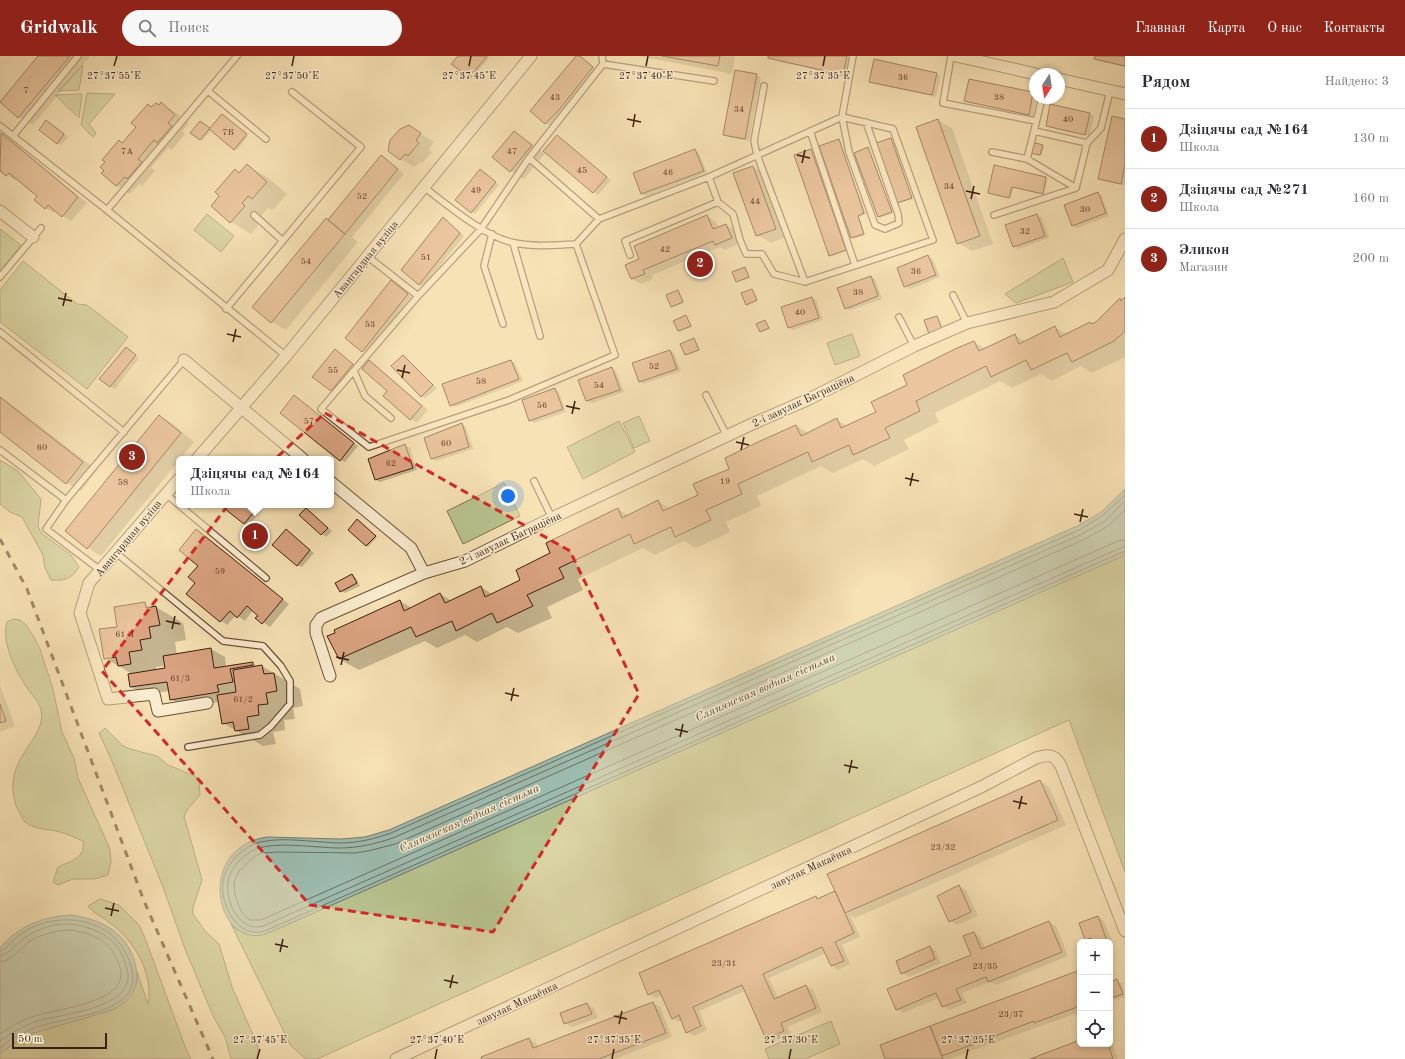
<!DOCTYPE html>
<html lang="ru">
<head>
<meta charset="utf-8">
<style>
	:root { --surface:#fff; --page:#f7f7f7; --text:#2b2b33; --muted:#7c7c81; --line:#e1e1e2; --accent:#8f2418 }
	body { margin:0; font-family:"Old Standard TT",serif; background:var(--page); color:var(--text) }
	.controls { position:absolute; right:12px; bottom:12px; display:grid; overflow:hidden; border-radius:6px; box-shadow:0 2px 6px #0003 }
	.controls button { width:36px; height:36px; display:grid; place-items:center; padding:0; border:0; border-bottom:1px solid var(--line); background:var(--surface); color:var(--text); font:20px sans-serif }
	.compass { position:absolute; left:1029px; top:12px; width:36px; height:36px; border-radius:50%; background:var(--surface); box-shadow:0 2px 6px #0003; rotate:192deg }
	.scale { position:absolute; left:12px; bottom:10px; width:95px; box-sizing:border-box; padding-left:4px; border:2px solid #3e1e0e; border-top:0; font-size:11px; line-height:14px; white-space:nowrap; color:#3e1e0e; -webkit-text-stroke:3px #faeccf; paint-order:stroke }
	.you { position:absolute; left:508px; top:440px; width:14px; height:14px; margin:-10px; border:3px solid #fff; border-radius:50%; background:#1a73e8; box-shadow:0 0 0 6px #1a73e833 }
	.badge { display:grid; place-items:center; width:26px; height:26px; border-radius:50%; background:var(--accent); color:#fff; font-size:13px; font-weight:700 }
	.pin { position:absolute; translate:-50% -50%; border:2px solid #fff; box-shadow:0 1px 4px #0006 }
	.popup { position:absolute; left:176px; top:400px; width:158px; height:52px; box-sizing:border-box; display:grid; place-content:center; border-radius:6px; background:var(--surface); filter:drop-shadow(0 1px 3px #0005); font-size:13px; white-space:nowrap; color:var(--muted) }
	.popup b { font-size:15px; color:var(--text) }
	.popup::after { content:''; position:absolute; left:50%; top:100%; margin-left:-8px; border:8px solid transparent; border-top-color:var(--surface) }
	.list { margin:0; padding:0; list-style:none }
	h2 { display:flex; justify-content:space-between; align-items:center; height:52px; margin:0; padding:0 16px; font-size:17px }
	h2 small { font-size:13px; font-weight:400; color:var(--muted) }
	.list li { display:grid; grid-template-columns:26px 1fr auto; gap:12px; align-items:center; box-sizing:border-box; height:60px; padding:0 16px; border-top:1px solid var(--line) }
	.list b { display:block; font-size:15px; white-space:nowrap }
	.list p { margin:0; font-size:13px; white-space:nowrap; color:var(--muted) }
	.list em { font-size:13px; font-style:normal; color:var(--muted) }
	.icon { flex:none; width:22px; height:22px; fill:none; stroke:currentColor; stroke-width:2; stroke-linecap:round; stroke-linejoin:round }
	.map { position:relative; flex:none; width:1125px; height:1003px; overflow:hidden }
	header { display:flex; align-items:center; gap:24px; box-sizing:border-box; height:56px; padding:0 20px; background:var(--accent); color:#fff }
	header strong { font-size:19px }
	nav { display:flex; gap:22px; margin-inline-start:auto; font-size:14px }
	.search { width:280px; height:36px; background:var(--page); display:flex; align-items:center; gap:10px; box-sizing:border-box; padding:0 14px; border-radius:22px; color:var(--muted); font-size:15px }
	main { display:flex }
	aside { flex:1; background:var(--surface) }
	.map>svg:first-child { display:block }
	.green { fill:#b9c490; stroke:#7c714f }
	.water { fill:#9dbdb1; stroke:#777d70 }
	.shadow { fill:#0003; fill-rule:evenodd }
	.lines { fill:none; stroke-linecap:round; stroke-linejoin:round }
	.shore { stroke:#6e6e60; stroke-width:1 }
	.building { fill:#daa381; stroke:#3e1e0e }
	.lane-casing { stroke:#6c4f38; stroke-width:8 }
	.street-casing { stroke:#6c4f38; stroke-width:13 }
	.lane { stroke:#faeccf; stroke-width:5.5 }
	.street { stroke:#faeccf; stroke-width:11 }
	.rail { stroke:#3e1e0e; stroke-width:3; stroke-dasharray:7 7; stroke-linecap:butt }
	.marked { fill:none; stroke:#d62828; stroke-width:3; stroke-dasharray:8 5; stroke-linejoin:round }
	.ticks { fill:none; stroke:#3e1e0e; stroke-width:1.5 }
	.labels { text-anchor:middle; stroke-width:3; stroke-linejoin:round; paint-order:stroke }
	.number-label { font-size:9px; fill:#653f2b }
	.street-label { font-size:11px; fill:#3e1e0e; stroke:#faeccf }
	.water-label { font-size:12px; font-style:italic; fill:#5a4e3f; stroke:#faeccf }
	.ticks-label { font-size:10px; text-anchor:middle; fill:#3e1e0e; stroke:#faeccf; stroke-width:3; stroke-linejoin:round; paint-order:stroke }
</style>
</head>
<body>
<header>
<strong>Gridwalk</strong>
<div class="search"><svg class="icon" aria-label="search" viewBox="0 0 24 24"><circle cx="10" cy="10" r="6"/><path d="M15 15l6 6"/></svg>Поиск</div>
<nav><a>Главная</a><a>Карта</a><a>О нас</a><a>Контакты</a></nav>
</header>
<main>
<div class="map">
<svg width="1125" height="1003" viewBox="0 0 1125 1003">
	<rect width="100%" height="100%" fill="#f7e2b5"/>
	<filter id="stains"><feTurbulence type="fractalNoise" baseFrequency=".005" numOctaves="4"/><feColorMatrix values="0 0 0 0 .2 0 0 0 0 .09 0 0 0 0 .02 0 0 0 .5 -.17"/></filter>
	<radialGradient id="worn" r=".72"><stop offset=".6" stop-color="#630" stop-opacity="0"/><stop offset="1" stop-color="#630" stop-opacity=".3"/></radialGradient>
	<path class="green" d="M83,9L79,34L58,35Z
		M87,37L115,38L89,68L96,77L93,81L81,69Z
		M82,38L79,62L55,39Z
		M207,158L234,180L221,196L194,174Z
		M0,173L21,189L0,215Z
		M1063,202L1073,226L1016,247L1005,238Z
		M23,205L77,248L87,249L128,281L87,333L0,266V234Z
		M852,278L860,300L835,309L827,287Z
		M639,360L650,385L634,392L623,367Z
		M619,365L635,396L583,423L567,391Z
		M0,404L18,415L41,443L38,470L41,477L71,499L79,511C72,523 64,525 51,524L45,512L43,499L22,461L10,456L0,448Z
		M504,427L520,460L463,488L447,455Z
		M1125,499V816L1069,664L317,1003H306L291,990L231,868L237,874L266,878Z
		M13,563L20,564L26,569L34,581L40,593L53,633L62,676L74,702L78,722L110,793L111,806L108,819L94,823H73L58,829L53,826L58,811C71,805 86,802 83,785C76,782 68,778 60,776C50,773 34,774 25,766C22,762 19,755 16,750C0,703 48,683 41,654C39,645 30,637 25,629C15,613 1,585 7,566Z
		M105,672L123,690L130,693L157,700L168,709L195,720L199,726L200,739L187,754L184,760L202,824L193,851V858L205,875L219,888L232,931L258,990V1003H231L225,981L214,962L185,893L163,831L111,703L99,677Z
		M100,843L119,849L139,869L145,882L186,993L191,1003H0V997L27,979L115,953L137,927V916L148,948C154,918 134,884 110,867C103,861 94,858 88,850Z
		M831,965L840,988L805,1003H769L765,993Z"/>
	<path class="water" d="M1125,433V499L266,878C216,894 194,792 267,781L341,783L365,781L389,774L1077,470L1100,457Z
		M70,859C85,861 100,865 113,874C131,887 143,915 133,936C129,944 122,948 115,953L27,979L0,997V892C18,870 42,861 70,859Z"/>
	<path class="shadow" d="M40,0H90L33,69L19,61L1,47Z
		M459,0H490L472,23L453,8Z
		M578,0L582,2L597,14L562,57L550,69L545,67Z
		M638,0H735L732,18Z
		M769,0H848L851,2L847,21L773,4L769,2Z
		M1096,0H1125V11L1099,5L1095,3Z
		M936,18L941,20L936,41L875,28L871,26Z
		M757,19L761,22L749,85L728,81L724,78Z
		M970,24L1035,39V42H1037L1033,60L970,47L966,45Z
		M162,48L175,56L189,67L182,75L185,78L172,94L168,92L151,111L155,115L142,130L139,128L130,138L117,130L103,117L122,88L152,52Z
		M1090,58L1094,60L1090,80L1047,70Z
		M224,60L248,80L237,94L211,74L202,85L192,77L201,66L210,73Z
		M938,64L952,72L993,188L972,195L958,187Z
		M1125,64V130L1099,123Z
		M51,68L68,81L61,89L57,87Z
		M409,70L434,86L429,93L432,96L422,107L420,106L414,111L400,103Z
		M514,76L543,96L557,80L611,124L598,139L546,96L524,123L511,115Z
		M1,78L10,83L87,147L71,165L56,155L54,157L45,152L39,140L17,123L16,125L0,114Z
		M891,83L913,143L899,147L898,146Z
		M838,84L866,158L859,161L865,179L854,183L821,90Z
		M1042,89L1044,90L1042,99L1033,97Z
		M868,92L893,157L880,162L878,161Z
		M695,94L699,97L707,117L646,140L642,137Z
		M811,94L847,195L832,200L830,199Z
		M381,100L404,118L352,181L358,186L286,274L272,266L253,251Z
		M247,110L267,121L287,138L273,154L268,152L261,160L264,162L251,178L231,166L212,150L221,140L235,115L240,117Z
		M753,111L767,119L789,180L771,187L757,179Z
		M995,111L1046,122L1048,123L1044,138L1014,131L1011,142L991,138Z
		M485,117L499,129L475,158L471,156Z
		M1098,137L1102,140L1109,160L1077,172L1073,169Z
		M1037,159L1042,162L1049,182L1018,193L1014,190Z
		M707,160L716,166L719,172L726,169L735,174L740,187L725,194L720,191L652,219L653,223L641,228L632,223L640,203Z
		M443,162L464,180L424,230L420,228Z
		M928,201L933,203L940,221L910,233L905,230Z
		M745,212L750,222L738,226L737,225Z
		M871,221L875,223L882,243L850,254L845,252Z
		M395,228L411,241L367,297L362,295Z
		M752,234L758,245L748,249L747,248Z
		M678,235L684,247L674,251L672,250Z
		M812,242L816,244L823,264L793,274L789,272Z
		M1120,243L1123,245L1125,243V301L1092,317L1081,310L1052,325L1041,318L1012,332L1000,325L935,357L939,366L904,384L909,393L874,410L863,403L833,417L821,410L757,440L761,450L726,466L730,476L696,492L684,485L655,499L643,492L578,523L583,534L547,551L552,562L518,577L507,571L477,586L465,579L437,592L425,585L359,614L339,603L400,545L412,552L440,538L452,545L481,531L492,538L521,525L552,497L618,453L630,460L658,445L671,453L700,440L731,414L796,370L808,377L836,364L848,370L878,357L908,329L974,286L986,293L1015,279L1026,286L1055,272L1067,278L1096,266Z
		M686,260L692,271L680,276L678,275Z
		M937,261L943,274L931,278Z
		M765,265L770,273L762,276L760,275Z
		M694,283L700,294L688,299L686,298Z
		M130,294L139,302L115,333L110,330Z
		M335,294L357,311L336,336L332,334Z
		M670,295L674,297L681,315L644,328L639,325Z
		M403,300L437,332L426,342L422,340Z
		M370,305L428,354L417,367L411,363L389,335Z
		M511,305L515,307L523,325L455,351L451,349Z
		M612,313L616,315L624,336L592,347L587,345L579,324Z
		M555,333L559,336L566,356L534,367L530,365Z
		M0,340L97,414L81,435L67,427L0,375Z
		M298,343L358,390L345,406L341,404Z
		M159,360L173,368L194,386L101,500L88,492Z
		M462,368L466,371L473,393L436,405L432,403Z
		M405,389L410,392L417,414L380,426L376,424Z
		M222,449H255L262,454L248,470Z
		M307,453L332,475L326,481L301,459Z
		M359,465L377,481L368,491L349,474Z
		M196,474L289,548L270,571L257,562L259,559L253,554L245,565L236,559L227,569L188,538L197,527L199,509Z
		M290,477L314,497L302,511L297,509Z
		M352,519L356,522L360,530L345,537L341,535Z
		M145,547L153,552L156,551L183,567L186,584L175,586L177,599L211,593L225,601L226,611L252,607L259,611L262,610L300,633L303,650L293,652L295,663L284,664L285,674L273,676L276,688L263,690L223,667L219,646L185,651L171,643L169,635L145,639L131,631L132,618L105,602L119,571ZM165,610L166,612L156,614V611Z
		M0,629L15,670L0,676Z
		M1040,725L1049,731L1066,769L855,862L850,859L860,881L842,889L850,908L838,914L832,910L826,897L769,922L778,942L806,930L813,934L822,956L787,971L791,978L773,986L766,982L745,935L699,955L707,974L694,980L687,976L682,964L679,966L672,962L662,939L656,942L649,938L816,841L819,843L836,835Z
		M959,830L966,834L978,860L957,869L950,865Z
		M1098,861L1104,865L1114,889L1110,890V886H1091L1086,883Z
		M1049,866L1056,870L1068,900L996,929L990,926L962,937L967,947L949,954L943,950L939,942L903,957L897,953L972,900L974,877L980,881L985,892Z
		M930,891L936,895L941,907L909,921L902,917Z
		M1080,915V956L949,1003H887L881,989Z
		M1117,925L1122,927L1125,941L1116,944L1112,942L1110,937V928Z
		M653,947L660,951L672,981L615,1003H483L529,983L536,987L538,991Z
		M587,948L594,952L598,962L572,971L565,967Z
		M1110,981L1118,1003H1033L1080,985V988H1110Z"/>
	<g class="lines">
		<path class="shore" d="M1125,439L1102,460L1079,474L391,777C374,783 358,787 340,787C315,787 272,778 250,790C237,797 225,811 223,826C220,849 237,883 265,875L1125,495
			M1125,445L1105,465L1080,479L393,782C375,788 358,792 339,792C317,792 270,784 252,795C241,801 230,813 228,825C225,845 239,877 263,870L1125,490
			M1125,454L1108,470L1083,484L395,788L368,795L355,797L278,796L261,797L255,800L239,815L234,827L235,839L241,855L249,864H261L1118,485L1125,484
			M0,894H4C11,886 18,879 27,874C63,854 114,863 129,904C133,914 135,926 129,936C114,959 64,962 40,970C25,975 11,982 0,992
			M0,899C9,899 13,891 19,886C32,875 52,867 69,868C84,869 100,875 111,884C120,892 124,902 127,913C138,952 62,958 37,965C24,970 12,976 0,985
			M0,906C13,905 21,890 32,884C42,878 55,875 67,874C79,874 94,879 104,886C112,892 117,902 120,911C131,947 58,952 35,960C22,964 11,970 0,978"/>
	</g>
	<path class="building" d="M38,0H70L18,62L0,46Z
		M458,0H487L469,22L451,8Z
		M576,0H580L593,11L558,55L545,68L530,55Z
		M662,0H720L718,10Z
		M768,0H847L843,19L768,2Z
		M1095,0H1125V10L1094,3Z
		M874,3L937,17L932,39L869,26Z
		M735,14L757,18L745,83L723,79Z
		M969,23L1033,36L1029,59L964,45Z
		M161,46L175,59L168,67L172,70L157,87L154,84L138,103L142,106L127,123L125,121L116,130L101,117L104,115L100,111L105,106L102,104L119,84L122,87L136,71L131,67L148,48L151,51L156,47L159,49Z
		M1050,48L1090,57L1085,79L1046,70Z
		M222,58L247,78L234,94L209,73Z
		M1112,60L1125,63V108L1121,128L1098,123Z
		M938,63L980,180L957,188L916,71Z
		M46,64L64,78L57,88L39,74Z
		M200,65L210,72L200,84L190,77Z
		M409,69L421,77L416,84L419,87L408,100L405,98L400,104L388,95L390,84L400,73Z
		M514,75L532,89L510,116L492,101Z
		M1,77L78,141L62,161L48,149L45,153L34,144L37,140L9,117L6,120L0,115Z
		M557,79L607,121L593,137L543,95Z
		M891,82L912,142L897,147L876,87Z
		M839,83L864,157L858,160L864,178L851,182L819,90Z
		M1032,86L1043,89L1040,99L1030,97Z
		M868,91L892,156L878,161L854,97Z
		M695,93L704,115L641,138L633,117Z
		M811,93L846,194L829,200L794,99Z
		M381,99L398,113L345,178L328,164Z
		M247,108L267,126L252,143L248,140L245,144L242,147L245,150L230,167L211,150L219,140L215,136L235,113L239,117Z
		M994,109L1046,121L1043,138L1012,131L1009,142L988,137Z
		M753,110L776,173L756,180L733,117Z
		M480,113L496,126L471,157L455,144Z
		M1098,136L1106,157L1072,170L1064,149Z
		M1037,158L1045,180L1013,191L1005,169Z
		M707,159L713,173L726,168L732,182L715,189L713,185L643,214L645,218L631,223L625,209L639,203L634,190Z
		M443,161L460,177L419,229L401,214Z
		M326,162L345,178L271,267L252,251Z
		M928,199L936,219L904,231L897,212Z
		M745,211L749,221L736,226L732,216Z
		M871,220L878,240L845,253L837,232Z
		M391,224L408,238L362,296L345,282Z
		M752,233L757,244L746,249L741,237Z
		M678,234L683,246L671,251L666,239Z
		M812,241L819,262L788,272L781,251Z
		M1125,241V275L1114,285L1072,306L1067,297L1031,314L1026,304L991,321L986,310L916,345L920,355L885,372L890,382L853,399L849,389L812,406L808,396L738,428L742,438L706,454L711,464L675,481L671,471L634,488L630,478L559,512L564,522L527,539L533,550L497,567L492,557L456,575L452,565L416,581L411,571L339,603L327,580L335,577L334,574L400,544L404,555L440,537L445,547L481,530L485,541L520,524L516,514L550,497L546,487L618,452L622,462L658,444L663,455L698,439L693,428L729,413L725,402L758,386L796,369L801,380L837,362L841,372L876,356L871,346L907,329L903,319L955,293L974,285L979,295L1015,278L1019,288L1055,270L1060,281L1090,266L1091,268L1096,266L1120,242L1121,245Z
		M686,259L691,270L678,275L673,265Z
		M937,260L942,273L929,278L924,264Z
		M765,264L769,272L760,276L756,268Z
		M694,282L699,294L685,299L680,288Z
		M126,291L136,299L110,331L99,323Z
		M335,293L353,308L331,335L312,321Z
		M670,294L677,313L639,326L632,307Z
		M403,299L433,329L421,341L391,310Z
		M369,304L422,350L410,364L383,340L387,335L362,313Z
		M511,304L519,323L450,350L442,328Z
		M612,311L620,334L586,345L578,324Z
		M555,332L563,353L529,365L522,344Z
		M294,339L354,387L340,405L280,357Z
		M0,341L83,406L66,428L0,376Z
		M159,359L181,377L87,493L65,475Z
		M462,367L469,391L431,403L424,382Z
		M405,388L413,412L375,424L368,403Z
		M220,449H256L258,451L244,468Z
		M306,452L328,472L321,479L299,459Z
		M357,463L376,480L366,490L348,474Z
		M196,473L283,543L262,568L255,562L258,560L247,550L237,562L230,555L220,566L186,538L195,527L188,521L198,510L179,494Z
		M286,473L310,494L297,510L272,489Z
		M352,518L357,527L340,536L335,527Z
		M145,546L146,552L156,550L160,569L149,571L151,582L140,584L142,594L129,596L131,608L118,610L116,601L104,603L99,573L117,571L114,551Z
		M211,592L214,612L253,606V609L230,613L233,626L217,629L219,636L170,644L167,626L130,631L128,618L165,612L163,600Z
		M262,609L264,618L274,617L277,635L266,637L268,648L258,649L259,659L247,661L249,673L235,675L233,666L222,668L217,639L236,636L233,614Z
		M0,648L6,665L0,667Z
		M1040,724L1058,764L845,857L827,818Z
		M959,829L971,856L949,866L937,840Z
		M835,835L854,877L835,886L844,905L831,910L822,891L763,918L774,943L806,929L816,952L781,967L784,975L766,983L742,929L693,951L701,970L686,977L679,959L672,963L659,934L648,939L639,917L816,840L817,843Z
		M1098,860L1107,885L1105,886H1093L1091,882L1085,884L1079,867Z
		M1049,865L1062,896L988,926L986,921L956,933L961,944L942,951L936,937L896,954L887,933L971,899L963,880L974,876L981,893Z
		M930,890L935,903L901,918L896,905Z
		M1080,914V950L1034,967V965L942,1000L930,970Z
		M1117,923L1123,938L1111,942L1110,926Z
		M653,946L666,977L599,1003H482L481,1001L529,982L533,992Z
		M587,947L592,958L564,968L560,957Z
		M930,970L943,1003H885L880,989Z
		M1080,984V988H1108L1113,1003H1030Z"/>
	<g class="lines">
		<defs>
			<path id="lane" d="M602,0L603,8
				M853,0L842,61L849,96L875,169L885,173L899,167L898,158L866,66
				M951,0L943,47L1036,65
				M764,30L754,85L757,99L805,226L933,184L893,73L842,61L709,121L718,146L733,158L740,184L746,198H762L774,218L805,226
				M208,35L266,83
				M0,70L107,154L286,300
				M810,75L855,209
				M13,80L78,0
				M1087,87L1101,72L1110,35
				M992,96L1027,103L1076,132
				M529,102L599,163
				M1027,103L1034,75
				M424,131C446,148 488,183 515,187C535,191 555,189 576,188L599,163L709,121
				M107,154L237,0
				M254,159L283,185
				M994,159L1076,132L1087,87L1034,75L1042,42
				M492,178L484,210L503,268
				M513,187L540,280
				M576,188L615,299L509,344L369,391L321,353L418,240L481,173L529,102L603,8L714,25
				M630,199L625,185L718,146
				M367,200L418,240
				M0,221L41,172
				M953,239L967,267
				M226,253L361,91L292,36
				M899,261L914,290
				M0,276L124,376
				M354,315L365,340L391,362
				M706,339L727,380
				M0,394L66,444
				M534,425L552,462
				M166,438L179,449
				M179,449L266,522
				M115,496L223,585L263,590L281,610L290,625V648L271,670L260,679L188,691
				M100,514L46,473L66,444L184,304"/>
			<path id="street" d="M956,0L1036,18
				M1059,23L1125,38
				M0,155L33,181
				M184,304L303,403
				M197,403L286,300L531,0
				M179,423L89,527L80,557L108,643L154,638L158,655L207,647
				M331,426L411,492L424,517
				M330,620L316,577V569L321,562L424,517L465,505L552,462L750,369L807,344L914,290L967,267L1054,246L1108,214L1125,183
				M396,1003L981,731L1036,702C1048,698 1055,698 1061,710L1125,875"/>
		</defs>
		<use href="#lane" class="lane-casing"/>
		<use href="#street" class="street-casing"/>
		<use href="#lane" class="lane"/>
		<use href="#street" class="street"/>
		<path class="rail" d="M0,483L27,533L144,845L213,1003"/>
	</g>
	<path d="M0 0H1125V1003H0ZM325,357L570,495L639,638L493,876L310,849L102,615L235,440Z" fill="#f7e2b5" fill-opacity=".55" fill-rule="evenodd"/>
	<path class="marked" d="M325,357L570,495L639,638L493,876L310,849L102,615L235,440Z"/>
	<path class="ticks" d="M114,10L117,0M292,10L294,0M469,10L471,0M646,10L648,0M823,10L825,0M627,63L641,66M633,71L635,58M797,99L810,102M802,107L805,94M966,135L980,138M971,143L974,130M58,242L72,245M63,250L66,237M227,278L241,281M233,286L236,273M397,314L410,317M402,322L405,309M566,350L580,353M572,358L575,345M736,386L749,389M741,394L744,381M905,422L919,425M910,430L913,417M1074,458L1088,461M1080,466L1083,453M166,565L180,568M172,573L175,560M336,601L349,604M341,609L344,596M505,637L519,640M511,645L514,632M675,673L688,676M680,681L683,668M844,709L858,712M849,717L852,704M1013,745L1027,748M1019,753L1022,740M105,852L119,855M111,860L114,847M275,888L288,891M280,896L283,883M444,924L458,927M450,932L453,919M614,960L627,963M619,968L622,955M257,1003L260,993M435,1003L437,993M612,1003L614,993M789,1003L791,993M966,1003L968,993"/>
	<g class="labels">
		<g class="number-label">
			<text x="903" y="24">36</text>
			<text x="26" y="37">7</text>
			<text x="555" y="44">43</text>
			<text x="999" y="44">38</text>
			<text x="739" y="56">34</text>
			<text x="1068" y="66">40</text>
			<text x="228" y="79">7Б</text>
			<text x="127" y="98">7А</text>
			<text x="512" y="98">47</text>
			<text x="582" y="117">45</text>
			<text x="668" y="119">46</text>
			<text x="949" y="133">34</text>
			<text x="476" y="137">49</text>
			<text x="362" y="143">52</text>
			<text x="755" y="148">44</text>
			<text x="1085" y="156">30</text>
			<text x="1025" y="178">32</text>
			<text x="665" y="196">42</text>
			<text x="426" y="204">51</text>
			<text x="306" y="208">54</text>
			<text x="916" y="218">36</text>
			<text x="858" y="239">38</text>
			<text x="800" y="259">40</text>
			<text x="370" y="271">53</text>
			<text x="654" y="313">52</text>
			<text x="333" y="317">55</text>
			<text x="481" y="328">58</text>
			<text x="599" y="332">54</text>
			<text x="542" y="352">56</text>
			<text x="309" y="368">57</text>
			<text x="446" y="390">60</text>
			<text x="42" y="394">60</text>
			<text x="391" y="410">62</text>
			<text x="725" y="428">19</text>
			<text x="123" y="429">58</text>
			<text x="220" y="518">59</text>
			<text x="125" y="581">61/1</text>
			<text x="180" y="625">61/3</text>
			<text x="243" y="646">61/2</text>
			<text x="943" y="794">23/32</text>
			<text x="724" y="910">23/31</text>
			<text x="985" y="913">23/35</text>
			<text x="1011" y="961">23/37</text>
		</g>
		<g class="street-label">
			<text transform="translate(365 203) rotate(-51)" y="4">Авангардная вуліца</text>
			<text transform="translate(803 344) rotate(-25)" y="4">2-і завулак Баграціёна</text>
			<text transform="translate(128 482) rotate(-50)" y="4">Авангардная вуліца</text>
			<text transform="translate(510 482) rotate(-25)" y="4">2-і завулак Баграціёна</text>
			<text transform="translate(811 811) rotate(-25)" y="4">завулак Макаёнка</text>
			<text transform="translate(517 947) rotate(-25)" y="4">завулак Макаёнка</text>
		</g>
		<g class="water-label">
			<text transform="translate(765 631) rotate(-24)" y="4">Сляпянская водная сістэма</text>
			<text transform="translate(469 762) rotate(-24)" y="4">Сляпянская водная сістэма</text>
		</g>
	</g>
	<g class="ticks-label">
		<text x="114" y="23">27°37'55"E</text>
		<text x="292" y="23">27°37'50"E</text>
		<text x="469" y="23">27°37'45"E</text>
		<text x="646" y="23">27°37'40"E</text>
		<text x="823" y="23">27°37'35"E</text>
		<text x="260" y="987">27°37'45"E</text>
		<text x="437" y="987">27°37'40"E</text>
		<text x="614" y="987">27°37'35"E</text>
		<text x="791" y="987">27°37'30"E</text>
		<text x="968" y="987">27°37'25"E</text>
	</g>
	<rect width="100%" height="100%" filter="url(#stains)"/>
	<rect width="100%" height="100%" fill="url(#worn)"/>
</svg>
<div class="controls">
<button>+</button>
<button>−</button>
<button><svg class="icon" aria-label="locate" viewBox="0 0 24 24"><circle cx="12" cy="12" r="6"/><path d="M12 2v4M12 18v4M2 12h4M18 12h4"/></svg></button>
</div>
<svg class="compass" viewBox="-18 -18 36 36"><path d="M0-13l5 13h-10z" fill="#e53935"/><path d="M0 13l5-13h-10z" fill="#7c7c81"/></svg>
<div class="scale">50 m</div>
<div class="you"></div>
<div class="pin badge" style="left:255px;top:480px">1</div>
<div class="popup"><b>Дзіцячы сад №164</b>Школа</div>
<div class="pin badge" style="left:700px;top:208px">2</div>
<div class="pin badge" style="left:132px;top:401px">3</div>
</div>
<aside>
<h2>Рядом<small>Найдено: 3</small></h2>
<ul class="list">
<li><span class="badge">1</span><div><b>Дзіцячы сад №164</b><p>Школа</p></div><em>130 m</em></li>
<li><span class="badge">2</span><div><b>Дзіцячы сад №271</b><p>Школа</p></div><em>160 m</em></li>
<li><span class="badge">3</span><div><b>Эликон</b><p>Магазин</p></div><em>200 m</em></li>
</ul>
</aside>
</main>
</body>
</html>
